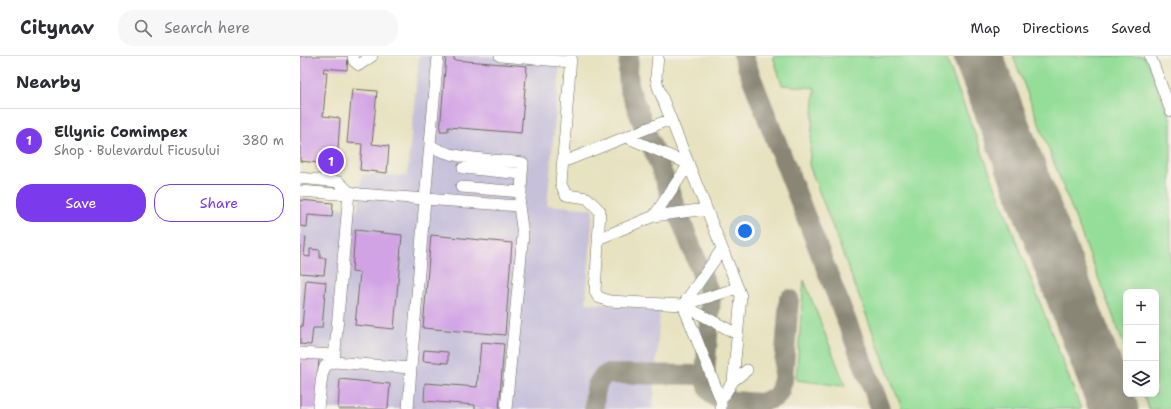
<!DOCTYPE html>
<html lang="en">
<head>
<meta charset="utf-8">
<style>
	:root { --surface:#fff; --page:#f7f7f7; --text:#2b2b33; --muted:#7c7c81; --line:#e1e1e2; --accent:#7c3aed }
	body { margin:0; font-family:"Shantell Sans",sans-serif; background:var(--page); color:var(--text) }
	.controls { position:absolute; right:12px; bottom:12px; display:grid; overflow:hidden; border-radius:8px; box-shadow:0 4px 16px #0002 }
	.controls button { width:36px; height:36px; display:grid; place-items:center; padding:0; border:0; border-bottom:1px solid var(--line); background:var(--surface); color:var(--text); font:20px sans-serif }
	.you { position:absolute; left:445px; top:175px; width:14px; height:14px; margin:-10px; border:3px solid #fff; border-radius:50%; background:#1a73e8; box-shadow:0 0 0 6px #1a73e833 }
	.badge { display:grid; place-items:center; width:26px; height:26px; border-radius:50%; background:var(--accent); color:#fff; font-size:13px; font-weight:700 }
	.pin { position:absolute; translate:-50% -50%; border:2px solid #fff; box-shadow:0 1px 4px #0006 }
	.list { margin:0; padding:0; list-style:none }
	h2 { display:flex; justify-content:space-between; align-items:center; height:52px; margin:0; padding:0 16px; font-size:17px }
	h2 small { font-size:13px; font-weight:400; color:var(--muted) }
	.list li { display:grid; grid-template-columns:26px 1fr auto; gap:12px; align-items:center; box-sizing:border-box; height:64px; padding:0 16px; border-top:1px solid var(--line) }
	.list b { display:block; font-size:15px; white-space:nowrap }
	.list p { margin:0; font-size:13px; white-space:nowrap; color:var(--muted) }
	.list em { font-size:13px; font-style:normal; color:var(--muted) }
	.actions { display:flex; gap:8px; padding:12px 16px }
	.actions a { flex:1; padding:9px 0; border:1px solid var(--accent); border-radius:16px; text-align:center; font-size:14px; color:var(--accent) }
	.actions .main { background:var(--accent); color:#fff }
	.icon { flex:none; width:22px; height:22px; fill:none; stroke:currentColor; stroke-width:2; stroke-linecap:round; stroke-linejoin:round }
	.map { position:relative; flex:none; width:871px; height:353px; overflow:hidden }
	header { display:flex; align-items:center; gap:24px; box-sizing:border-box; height:56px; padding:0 20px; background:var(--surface); border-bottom:1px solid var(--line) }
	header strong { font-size:19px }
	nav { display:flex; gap:22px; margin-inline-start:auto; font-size:14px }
	.search { width:280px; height:36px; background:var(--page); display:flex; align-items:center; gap:10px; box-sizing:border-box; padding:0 14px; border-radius:16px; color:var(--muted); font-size:15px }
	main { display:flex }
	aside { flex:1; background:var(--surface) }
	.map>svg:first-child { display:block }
	.industrial { fill:#c6c0da }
	.green { fill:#95de99; stroke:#608462 }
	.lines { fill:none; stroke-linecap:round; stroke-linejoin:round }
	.taxiway { stroke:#898676; stroke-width:20 }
	.runway { stroke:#898676; stroke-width:49 }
	.building { fill:#d1a3e5 }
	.minor-casing { stroke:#6d6b5f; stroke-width:12 }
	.minor { stroke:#fff; stroke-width:11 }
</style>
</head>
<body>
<header>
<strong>Citynav</strong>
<div class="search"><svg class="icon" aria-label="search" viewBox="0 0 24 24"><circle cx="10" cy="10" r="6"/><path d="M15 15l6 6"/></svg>Search here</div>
<nav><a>Map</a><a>Directions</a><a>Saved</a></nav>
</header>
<main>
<aside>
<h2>Nearby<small></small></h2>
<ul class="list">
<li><span class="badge">1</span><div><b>Ellynic Comimpex</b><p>Shop · Bulevardul Ficusului</p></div><em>380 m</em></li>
</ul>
<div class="actions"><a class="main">Save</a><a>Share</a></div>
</aside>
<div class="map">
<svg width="871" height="353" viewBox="0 0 871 353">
	<rect width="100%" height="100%" fill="#f7f3e8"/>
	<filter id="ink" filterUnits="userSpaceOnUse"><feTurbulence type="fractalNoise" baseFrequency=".025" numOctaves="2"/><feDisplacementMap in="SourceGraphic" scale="8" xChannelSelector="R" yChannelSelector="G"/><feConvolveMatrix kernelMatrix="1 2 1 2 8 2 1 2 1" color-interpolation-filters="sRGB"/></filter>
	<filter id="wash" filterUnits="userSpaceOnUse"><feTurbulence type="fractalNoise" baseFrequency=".012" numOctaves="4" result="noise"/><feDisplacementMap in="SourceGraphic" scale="16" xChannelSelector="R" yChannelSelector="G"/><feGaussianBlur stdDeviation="0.9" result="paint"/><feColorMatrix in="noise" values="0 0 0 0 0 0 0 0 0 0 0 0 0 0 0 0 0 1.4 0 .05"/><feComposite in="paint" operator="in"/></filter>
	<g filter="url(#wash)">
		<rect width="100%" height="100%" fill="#e7e2c0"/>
		<path class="industrial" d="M119,0H261L247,149L293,153L286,247L360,253L353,353H0V142L35,146V151L58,154L62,118L107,120Z"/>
		<path class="green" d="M473,0H645L781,353H602L509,109L515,32L482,29Z
			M713,0H843L849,8L871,64V353H849L843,338H856V236H826V294Z
			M504,224L545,329L543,330L496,324Z"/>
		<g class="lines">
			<path class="taxiway" d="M329,0L328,17L329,32L411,241L405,319L409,334L414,340L421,344L460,347L476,341L480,334L483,324L489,243
				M443,0L581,353
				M294,353C295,340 294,325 307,318L405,319"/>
			<path class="runway" d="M678,0L814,353"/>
		</g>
		<g id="blocks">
			<path class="building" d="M0,0H48L47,14L24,12L23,16H27L23,60L40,62L37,109L0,105Z
				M146,0H154V4L227,10L221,77L148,71V75H140Z
				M52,33L77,35L72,88L89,90L87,117L60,114L62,88L47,87Z
				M0,144L33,147L32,161L8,159L7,171L0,170Z
				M55,174L102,179L94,273L55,269L60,217L52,216Z
				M131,179L212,187L205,279L123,272Z
				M0,180L6,181L4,200L10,201V193L20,194V202H26L24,219L0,217Z
				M6,224L26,226L22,272H13L11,289L0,288V270L2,271Z
				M181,286L204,288L199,353H175V349L124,345L125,327L177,331Z
				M124,294L148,296V307L123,305Z
				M0,301L19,303L15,353H0Z
				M40,323L90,328L88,353H38Z"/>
		</g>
	</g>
	<g filter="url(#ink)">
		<use href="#blocks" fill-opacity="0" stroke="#6d6b5f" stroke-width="1"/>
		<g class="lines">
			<defs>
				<path id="minor" d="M53,0L54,5L59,9L72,0
					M200,0L271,6
					M271,0L261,128L266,139L287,142L300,155L295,235L298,241L309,245L383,249L421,344V353
					M358,0L356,21L358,31L441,240L433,325L421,344
					M850,0L871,55
					M326,81L389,108L354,160
					M131,89C145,103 202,104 223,107L222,118
					M263,106L371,63
					M163,112L222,118L221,136
					M0,122L39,126L49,136
					M0,135L38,138L49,136L60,138L125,143L138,0
					M298,183L354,160L406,153
					M383,249L422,193
					M383,249L437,278
					M383,249L438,232
					M0,297L34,299
					M34,306L111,312L108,353
					M111,312L125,143L219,150L221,136L161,131
					M433,325L447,314
					M18,353L22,320L25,310L34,306L49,136
					M206,353L223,179L219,150"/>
			</defs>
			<use href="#minor" class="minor-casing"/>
			<use href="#minor" class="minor"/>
		</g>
	</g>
</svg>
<div class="controls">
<button>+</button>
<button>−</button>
<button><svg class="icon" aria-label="layers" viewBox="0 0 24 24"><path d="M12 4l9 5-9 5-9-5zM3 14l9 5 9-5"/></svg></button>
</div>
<div class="you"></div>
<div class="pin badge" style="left:31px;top:105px">1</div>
</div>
</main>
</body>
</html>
